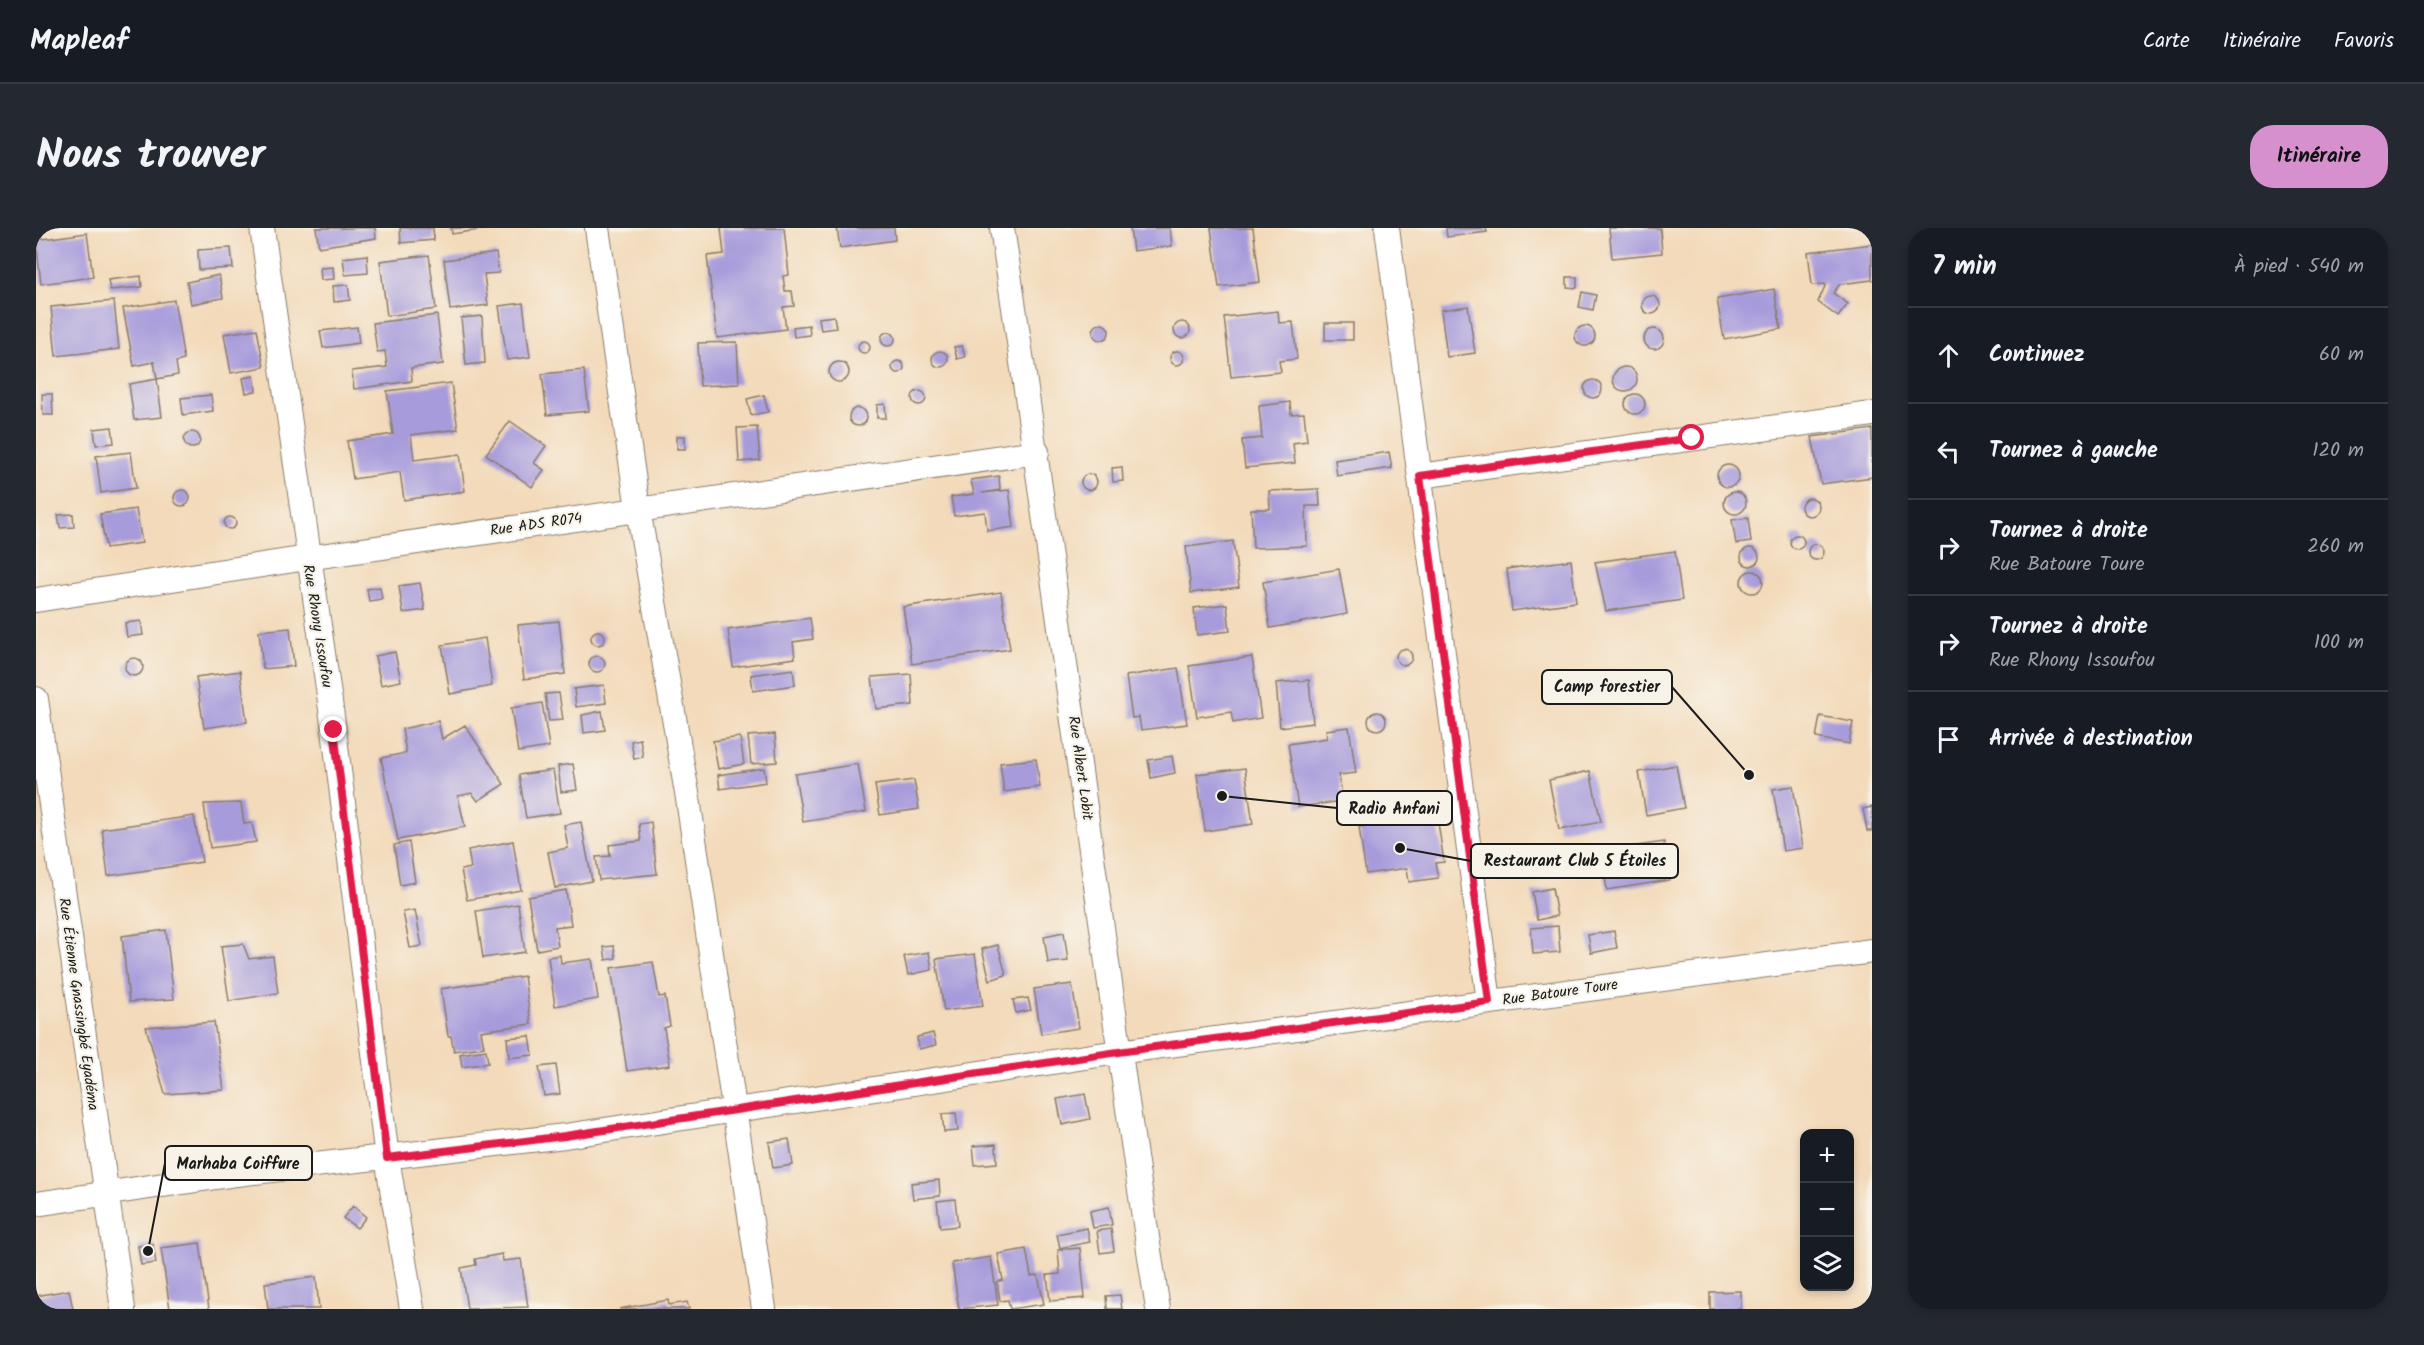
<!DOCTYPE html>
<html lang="fr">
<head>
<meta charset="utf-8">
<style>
	:root { --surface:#171b24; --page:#242831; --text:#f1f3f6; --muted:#9ea1a6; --line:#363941; --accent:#d690ce }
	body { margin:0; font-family:Kalam,sans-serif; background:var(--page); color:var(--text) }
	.controls { position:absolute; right:18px; bottom:18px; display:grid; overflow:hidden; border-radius:12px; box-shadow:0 3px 9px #0003 }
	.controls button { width:54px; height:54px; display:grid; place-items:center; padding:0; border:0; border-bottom:2px solid var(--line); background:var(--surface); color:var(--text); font:30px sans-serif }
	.stop { position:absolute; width:18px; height:18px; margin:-14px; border:4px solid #e11d48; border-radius:50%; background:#fff }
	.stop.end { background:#e11d48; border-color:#fff; box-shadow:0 2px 6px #0008 }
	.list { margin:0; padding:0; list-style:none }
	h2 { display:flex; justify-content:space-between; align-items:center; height:78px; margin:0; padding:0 24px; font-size:26px }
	h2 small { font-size:20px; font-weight:400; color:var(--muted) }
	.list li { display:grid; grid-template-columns:39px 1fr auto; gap:18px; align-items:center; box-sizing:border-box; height:96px; padding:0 24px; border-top:2px solid var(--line) }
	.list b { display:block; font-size:22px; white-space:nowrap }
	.list p { margin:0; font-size:20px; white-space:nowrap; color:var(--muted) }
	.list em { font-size:20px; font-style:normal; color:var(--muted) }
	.icon { flex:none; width:33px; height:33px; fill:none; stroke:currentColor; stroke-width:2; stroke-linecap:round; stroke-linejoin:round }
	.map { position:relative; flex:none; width:1836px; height:1081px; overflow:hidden; border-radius:24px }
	header { display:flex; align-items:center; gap:36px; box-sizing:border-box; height:84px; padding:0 30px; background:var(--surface); border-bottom:2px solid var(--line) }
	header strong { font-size:28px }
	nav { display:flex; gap:33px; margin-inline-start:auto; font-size:21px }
	.intro { display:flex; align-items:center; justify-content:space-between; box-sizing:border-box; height:144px; padding:0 36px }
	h1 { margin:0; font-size:42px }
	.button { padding:15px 27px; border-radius:24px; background:var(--accent); color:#111; font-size:21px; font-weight:700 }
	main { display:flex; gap:36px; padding:0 36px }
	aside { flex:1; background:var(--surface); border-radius:24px; box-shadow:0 3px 9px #0003 }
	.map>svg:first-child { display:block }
	.building { fill:#a79bdb }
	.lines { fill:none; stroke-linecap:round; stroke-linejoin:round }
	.street-casing { stroke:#887b6b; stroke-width:26 }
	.street { stroke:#fff; stroke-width:24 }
	.route { stroke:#e11d48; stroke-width:8 }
	.labels { text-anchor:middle; stroke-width:4.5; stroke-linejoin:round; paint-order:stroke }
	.street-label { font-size:15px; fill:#1c1c1c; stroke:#f7f3e8 }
	.leader { fill:none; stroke:#1c1c1c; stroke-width:2 }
	.callout-dot { fill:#1c1c1c; stroke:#f7f3e8; stroke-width:2 }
	.callout { fill:#f7f3e8; stroke:#1c1c1c; stroke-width:2 }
	.callout-label { font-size:16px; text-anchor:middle; font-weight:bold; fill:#1c1c1c }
</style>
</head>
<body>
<header>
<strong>Mapleaf</strong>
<nav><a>Carte</a><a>Itinéraire</a><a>Favoris</a></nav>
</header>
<div class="intro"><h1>Nous trouver</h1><a class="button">Itinéraire</a></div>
<main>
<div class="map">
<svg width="1836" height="1081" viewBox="0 0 1836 1081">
	<rect width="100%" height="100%" fill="#f7f3e8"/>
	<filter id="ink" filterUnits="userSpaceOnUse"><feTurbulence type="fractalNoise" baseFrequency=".0167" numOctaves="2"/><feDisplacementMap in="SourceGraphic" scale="12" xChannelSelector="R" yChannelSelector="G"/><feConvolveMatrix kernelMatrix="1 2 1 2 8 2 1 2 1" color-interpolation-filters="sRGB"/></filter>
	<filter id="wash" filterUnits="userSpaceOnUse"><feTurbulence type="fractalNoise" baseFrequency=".008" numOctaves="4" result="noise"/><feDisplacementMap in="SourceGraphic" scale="24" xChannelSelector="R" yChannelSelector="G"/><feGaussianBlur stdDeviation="1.35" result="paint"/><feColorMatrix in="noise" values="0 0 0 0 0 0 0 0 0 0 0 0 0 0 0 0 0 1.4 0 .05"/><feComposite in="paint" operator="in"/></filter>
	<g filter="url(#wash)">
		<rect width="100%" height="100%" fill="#f3daba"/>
		<g id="blocks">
			<path class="building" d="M280,0H339L340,10L283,19Z
				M364,0H397L398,12L365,15Z
				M415,0H450L451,1L416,6Z
				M685,0H748L753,47L747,48L749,63H756L758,78L747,79L750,101L681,110L671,28L688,26Z
				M801,0H858L859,12L804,20Z
				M1094,0H1134L1136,18L1097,23Z
				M1175,0H1217L1224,54L1183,59Z
				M1410,0H1450L1451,4L1411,9Z
				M1573,0H1624L1626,25L1576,30Z
				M51,5L57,49L5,56L0,12Z
				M1836,16V52L1804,56L1797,65L1812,76L1802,89L1782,74L1790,56L1776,57L1772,24Z
				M195,20L197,40L163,42L162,22Z
				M460,25L463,45L448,46L452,77L414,82L408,32Z
				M331,27L332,45L309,47L307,30Z
				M393,27L400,81L351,88L344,33Z
				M297,39L298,51L285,52L284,40Z
				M183,47L187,70L155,76L151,54Z
				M105,48L106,59L74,62L72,52Z
				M1531,49H1541V60L1531,59Z
				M312,57L314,72L298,74L297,58Z
				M1738,61L1745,101L1688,111L1681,71Z
				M1546,64L1560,67L1557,82L1543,79Z
				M1606 77a9 9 0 1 1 18 0a9 9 0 1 1-18 0Z
				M138,72L148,132L140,134L142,147L121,151L118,134L98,138L87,80Z
				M78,73L83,121L20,128L15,79Z
				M487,75L494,129L471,132L463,78Z
				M1432,78L1439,125L1411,129L1405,82Z
				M1242,83L1243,95L1257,94L1261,131L1243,133L1245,144L1195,149L1188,89Z
				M401,87L407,136L375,140L376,153L318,161L316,143L351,139L349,123L341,124L337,95Z
				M446,88L449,135L430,137L425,90Z
				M798,88L800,100L785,102L783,90Z
				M1138 102a8 8 0 1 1 16 0a8 8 0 1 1-16 0Z
				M1289,95H1317V112H1289Z
				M1057 104a8 8 0 1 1 16 0a8 8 0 1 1-16 0Z
				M773,97L774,107L758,109L757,99Z
				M1539 108a10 10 0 1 1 20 0a10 10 0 1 1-20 0Z
				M321,99L323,115L287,120L284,103Z
				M221,101L228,139L195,145L188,106Z
				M1608 111a10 10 0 1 1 20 0a10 10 0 1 1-20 0Z
				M845 111a7 7 0 1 1 14 0a7 7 0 1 1-14 0Z
				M822 119a6 6 0 1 1 12 0a6 6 0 1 1-12 0Z
				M701,114L703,156L664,158L662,115Z
				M926,118L929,129L921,131L918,119Z
				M1134 130a7 7 0 1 1 14 0a7 7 0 1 1-14 0Z
				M896 131a8 8 0 1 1 16 0a8 8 0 1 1-16 0Z
				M856 139a6 6 0 1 1 12 0a6 6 0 1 1-12 0Z
				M793 144a10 10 0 1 1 20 0a10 10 0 1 1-20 0Z
				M1577 151a12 12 0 1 1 24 0a12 12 0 1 1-24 0Z
				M548,142L553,183L511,187L506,146Z
				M218,148L220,163L210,165L207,150Z
				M121,151L126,189L98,192L93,156Z
				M1548 161a9 9 0 1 1 18 0a9 9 0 1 1-18 0Z
				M415,155L422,201L375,207L378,232L424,226L429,263L368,272L364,244L317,251L311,213L357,206L351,163Z
				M876 170a7 7 0 1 1 14 0a7 7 0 1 1-14 0Z
				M1589 176a10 10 0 1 1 20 0a10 10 0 1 1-20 0Z
				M6,166H16L17,187H7Z
				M175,167L177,183L147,187L145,170Z
				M728,167L732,184L715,187L711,171Z
				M1254,174L1255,186L1268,185L1271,213L1257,215L1259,235L1209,240L1206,212L1226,210L1223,178Z
				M849,176L850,190H841V177Z
				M813 189a9 9 0 1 1 18 0a9 9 0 1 1-18 0Z
				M474,193L510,218L498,235L508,242L496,259L450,226Z
				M76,199L78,215L60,217L58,201Z
				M721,199L724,232L703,234L701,200Z
				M1836,201V249L1785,256L1776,209Z
				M148 212a8 8 0 1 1 16 0a8 8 0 1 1-16 0Z
				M641,208H649V221H641Z
				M95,224L100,260L65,265L60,228Z
				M1353,224L1356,240L1301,248L1299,232Z
				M1681 248a11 11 0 1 1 22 0a11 11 0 1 1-22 0Z
				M1086,239L1087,253L1077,254L1076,240Z
				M1045 254a8 8 0 1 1 16 0a8 8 0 1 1-16 0Z
				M963,248L964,262L946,265L973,262L978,299L951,303L949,284L918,288L915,269L938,266L935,252Z
				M1283,261L1284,278H1270L1271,318L1217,320L1215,281H1234L1233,263Z
				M138 270a8 8 0 1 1 16 0a8 8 0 1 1-16 0Z
				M1688 275a11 11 0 1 1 22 0a11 11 0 1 1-22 0Z
				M1765 279a9 9 0 1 1 18 0a9 9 0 1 1-18 0Z
				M100,281L106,315L70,320L64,286Z
				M37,286L38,299L24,300L22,287Z
				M188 295a6 6 0 1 1 12 0a6 6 0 1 1-12 0Z
				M1712,290L1715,314L1700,316L1696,292Z
				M1754 314a7 7 0 1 1 14 0a7 7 0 1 1-14 0Z
				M1197,313L1203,359L1155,365L1150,319Z
				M1772 324a8 8 0 1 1 16 0a8 8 0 1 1-16 0Z
				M1705 329a9 9 0 1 1 18 0a9 9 0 1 1-18 0Z
				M1639,323L1646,372L1570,383L1559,334Z
				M1535,332L1540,374L1476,383L1471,341Z
				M1303,341L1311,386L1234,400L1227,354Z
				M1705 354a11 11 0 1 1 22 0a11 11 0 1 1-22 0Z
				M384,355L389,382L367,385L363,358Z
				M344,359L346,371L333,373L331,361Z
				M965,364L974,421L876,436L867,379Z
				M1191,376L1194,403L1161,407L1158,380Z
				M774,390L777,411L757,414L759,430L697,439L692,402Z
				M105,393L107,407L91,409L89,395Z
				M523,393L529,446L488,451L482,397Z
				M254,400L258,438L227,441L223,403Z
				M555 410a7 7 0 1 1 14 0a7 7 0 1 1-14 0Z
				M449,410L456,458L414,466L406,417Z
				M1360 429a8 8 0 1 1 16 0a8 8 0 1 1-16 0Z
				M359,424L365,453L345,457L339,428Z
				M553 436a8 8 0 1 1 16 0a8 8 0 1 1-16 0Z
				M1216,429L1225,490L1197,495L1195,484L1161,489L1153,438Z
				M89 439a9 9 0 1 1 18 0a9 9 0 1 1-18 0Z
				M1142,440L1151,496L1105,502L1103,489L1096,490L1090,448Z
				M757,441L759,457L717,463L715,447Z
				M204,443L211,494L168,500L160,449Z
				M875,446L877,477L840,481L836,449Z
				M1273,452L1277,495L1244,499L1240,455Z
				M568,457L570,475L540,479L538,461Z
				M523,465L527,492L513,493L509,466Z
				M506,475L513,519L482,524L475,480Z
				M566,483L569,502L548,505L546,487Z
				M1332 493a9 9 0 1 1 18 0a9 9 0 1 1-18 0Z
				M1784,488L1817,494L1813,516L1780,510Z
				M402,493L406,511L429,497L468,556L442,573L436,565L422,568L429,599L362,612L345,530L370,525L366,501Z
				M1313,499L1320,545L1303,547L1307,573L1262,579L1252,516L1291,510L1290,502Z
				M739,506L741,534L715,536L712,508Z
				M704,509L708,536L682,541L677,513Z
				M604,511L607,529L598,531L595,513Z
				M1136,528L1139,545L1115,550L1112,532Z
				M1000,531L1004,559L968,564L964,535Z
				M537,536L541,562L525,564L522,538Z
				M822,536L830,584L767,594L759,546Z
				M1640,537L1648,580L1610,587L1603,544Z
				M728,540L730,554L684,561L682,547Z
				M1209,540L1217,596L1169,603L1161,546Z
				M517,542L524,585L490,590L483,547Z
				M1554,543L1565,594L1523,602L1513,552Z
				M878,552L883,581L844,587L839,557Z
				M1757,558L1767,620L1747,623L1737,561Z
				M205,575L208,596L216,595L220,614L174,620L168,576Z
				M1836,579V603H1831L1827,581Z
				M158,588L166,634L72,648L66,601Z
				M1401,588L1408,634L1399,635L1402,650L1373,654L1371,640L1330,646L1323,599Z
				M545,594L556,653L519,660L512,624L532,620L528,597Z
				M615,594L621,646L563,652L560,629L574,628L573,617L605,613L603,596Z
				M477,613L485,662L431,672L425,642L435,640L432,622Z
				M373,614L379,654L364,657L358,617Z
				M1628,614L1634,652L1571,662L1565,623Z
				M1516,660L1521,688L1501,692L1496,664Z
				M530,662L535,697L519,699L522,718L501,722L492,669Z
				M482,676L489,724L447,730L440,683Z
				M379,682L386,718L374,720L367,684Z
				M1522,698L1524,724L1497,726L1495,700Z
				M130,702L138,771L93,774L86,708Z
				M1578,703L1581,720L1555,725L1552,707Z
				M1028,704L1032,733L1012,735L1008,708Z
				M207,716L213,731L237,728L242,765L193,773L185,718Z
				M962,717L970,747L954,752L946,721Z
				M578,718L580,730L570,732L568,719Z
				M893,724L896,742L872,747L868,728Z
				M939,726L947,778L908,783L900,731Z
				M524,727L525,735L556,731L562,771L519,778L512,729Z
				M617,734L623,769L629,768L634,798L628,800L634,837L591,843L575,740Z
				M488,748L495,796L445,803L448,819L418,823L415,808H412L405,761Z
				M1036,756L1043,800L1005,806L998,761Z
				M992,770L995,782L980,785L977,772Z
				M178,794L188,862L129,866L110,799Z
				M897,805L900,817L883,821L881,809Z
				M494,808L497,827L473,830L471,810Z
				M450,822L452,835L426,839L424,826Z
				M520,837L524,866L508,868L503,839Z
				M1049,866L1054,891L1026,897L1021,871Z
				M920,885L922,903L908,904L906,886Z
				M753,911L757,937L737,940L733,914Z
				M960,916L961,935L939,937L937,918Z
				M903,952L904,968L877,971L875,955Z
				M919,971L922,998L904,1000L901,973Z
				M317,978L330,989L321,1000L307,990Z
				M1073,979L1076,997L1057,1000L1054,983Z
				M1051,1000L1054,1014L1024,1020L1021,1006Z
				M1075,1001L1078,1023L1064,1025L1061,1003Z
				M164,1015L173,1081H134L125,1020Z
				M117,1016L120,1035L105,1037L102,1018Z
				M1044,1020L1049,1070L1014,1073L1011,1047L1024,1046L1022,1022Z
				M990,1021L995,1048L1002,1047L1008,1076L974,1081L972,1072L964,1073L961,1054L967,1052L962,1026Z
				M466,1026L467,1033L485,1031L492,1079L431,1081L425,1040L440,1037L439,1031Z
				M955,1029L962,1077L923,1081L916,1035Z
				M280,1049L283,1081H232L229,1055Z
				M33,1062L37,1081H0V1068Z
				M1705,1063V1081H1674V1064Z
				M1084,1067L1086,1081H1071L1070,1068Z
				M632,1072L633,1077L651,1074L653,1081H583Z"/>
		</g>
	</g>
	<g filter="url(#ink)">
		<use href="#blocks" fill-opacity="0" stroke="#887b6b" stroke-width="1.5"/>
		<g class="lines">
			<defs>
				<path id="street" d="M226,0L298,502L351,930L376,1081
					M561,0L602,281L652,571L728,1081
					M966,0C1021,360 1066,721 1122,1081
					M1351,0L1453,774
					M1384,248L1836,186
					M0,372L271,330L1001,224
					M0,471L87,1081
					M0,976L201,946L529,908L1082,824L1836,723"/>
			</defs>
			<use href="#street" class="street-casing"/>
			<use href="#street" class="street"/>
		</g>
	</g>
	<g class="lines" filter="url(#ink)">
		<path class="route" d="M298,502L351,930L529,908L1082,824L1453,774L1384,248L1656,210"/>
	</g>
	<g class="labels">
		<g class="street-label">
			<text transform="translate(500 296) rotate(-8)" y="5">Rue ADS R074</text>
			<text transform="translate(282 398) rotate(81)" y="5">Rue Rhony Issoufou</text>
			<text transform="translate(1045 540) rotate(82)" y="5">Rue Albert Lobit</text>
			<text transform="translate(1524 764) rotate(-8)" y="5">Rue Batoure Toure</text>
			<text transform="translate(43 776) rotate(82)" y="5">Rue Étienne Gnassingbé Eyadéma</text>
		</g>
	</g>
	<path class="leader" d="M1713 547L1636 459M1186 568L1301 580M1364 620L1435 633M112 1023L129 935"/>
	<g class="callout-dot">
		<circle cx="1713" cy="547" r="6"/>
		<circle cx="1186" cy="568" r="6"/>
		<circle cx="1364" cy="620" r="6"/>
		<circle cx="112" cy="1023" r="6"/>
	</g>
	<g class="callout">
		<rect x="1506" y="442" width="130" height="34" rx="6"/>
		<rect x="1301" y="563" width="115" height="34" rx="6"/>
		<rect x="1435" y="616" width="207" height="34" rx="6"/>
		<rect x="129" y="918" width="147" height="34" rx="6"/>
	</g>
	<g class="callout-label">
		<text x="1571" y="464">Camp forestier</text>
		<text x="1358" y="586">Radio Anfani</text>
		<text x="1539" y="638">Restaurant Club 5 Étoiles</text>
		<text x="202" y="941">Marhaba Coiffure</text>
	</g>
</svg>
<div class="controls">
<button>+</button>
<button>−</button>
<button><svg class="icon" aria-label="layers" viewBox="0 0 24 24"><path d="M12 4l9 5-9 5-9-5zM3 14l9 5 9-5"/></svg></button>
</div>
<div class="stop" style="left:1656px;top:210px"></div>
<div class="stop end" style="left:298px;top:502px"></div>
</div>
<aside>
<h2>7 min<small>À pied · 540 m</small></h2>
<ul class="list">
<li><svg class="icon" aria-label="ahead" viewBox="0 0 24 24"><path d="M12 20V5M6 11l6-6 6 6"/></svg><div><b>Continuez</b></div><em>60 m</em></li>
<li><svg class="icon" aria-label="left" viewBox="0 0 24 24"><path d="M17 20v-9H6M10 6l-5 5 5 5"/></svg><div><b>Tournez à gauche</b></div><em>120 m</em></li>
<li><svg class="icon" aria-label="right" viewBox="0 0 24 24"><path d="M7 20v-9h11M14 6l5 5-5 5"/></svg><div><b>Tournez à droite</b><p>Rue Batoure Toure</p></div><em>260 m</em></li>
<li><svg class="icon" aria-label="right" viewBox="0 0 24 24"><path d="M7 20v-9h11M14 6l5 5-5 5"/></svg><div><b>Tournez à droite</b><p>Rue Rhony Issoufou</p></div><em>100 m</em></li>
<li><svg class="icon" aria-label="arrive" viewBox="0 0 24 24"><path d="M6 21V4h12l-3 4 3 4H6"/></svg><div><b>Arrivée à destination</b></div></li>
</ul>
</aside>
</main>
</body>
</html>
